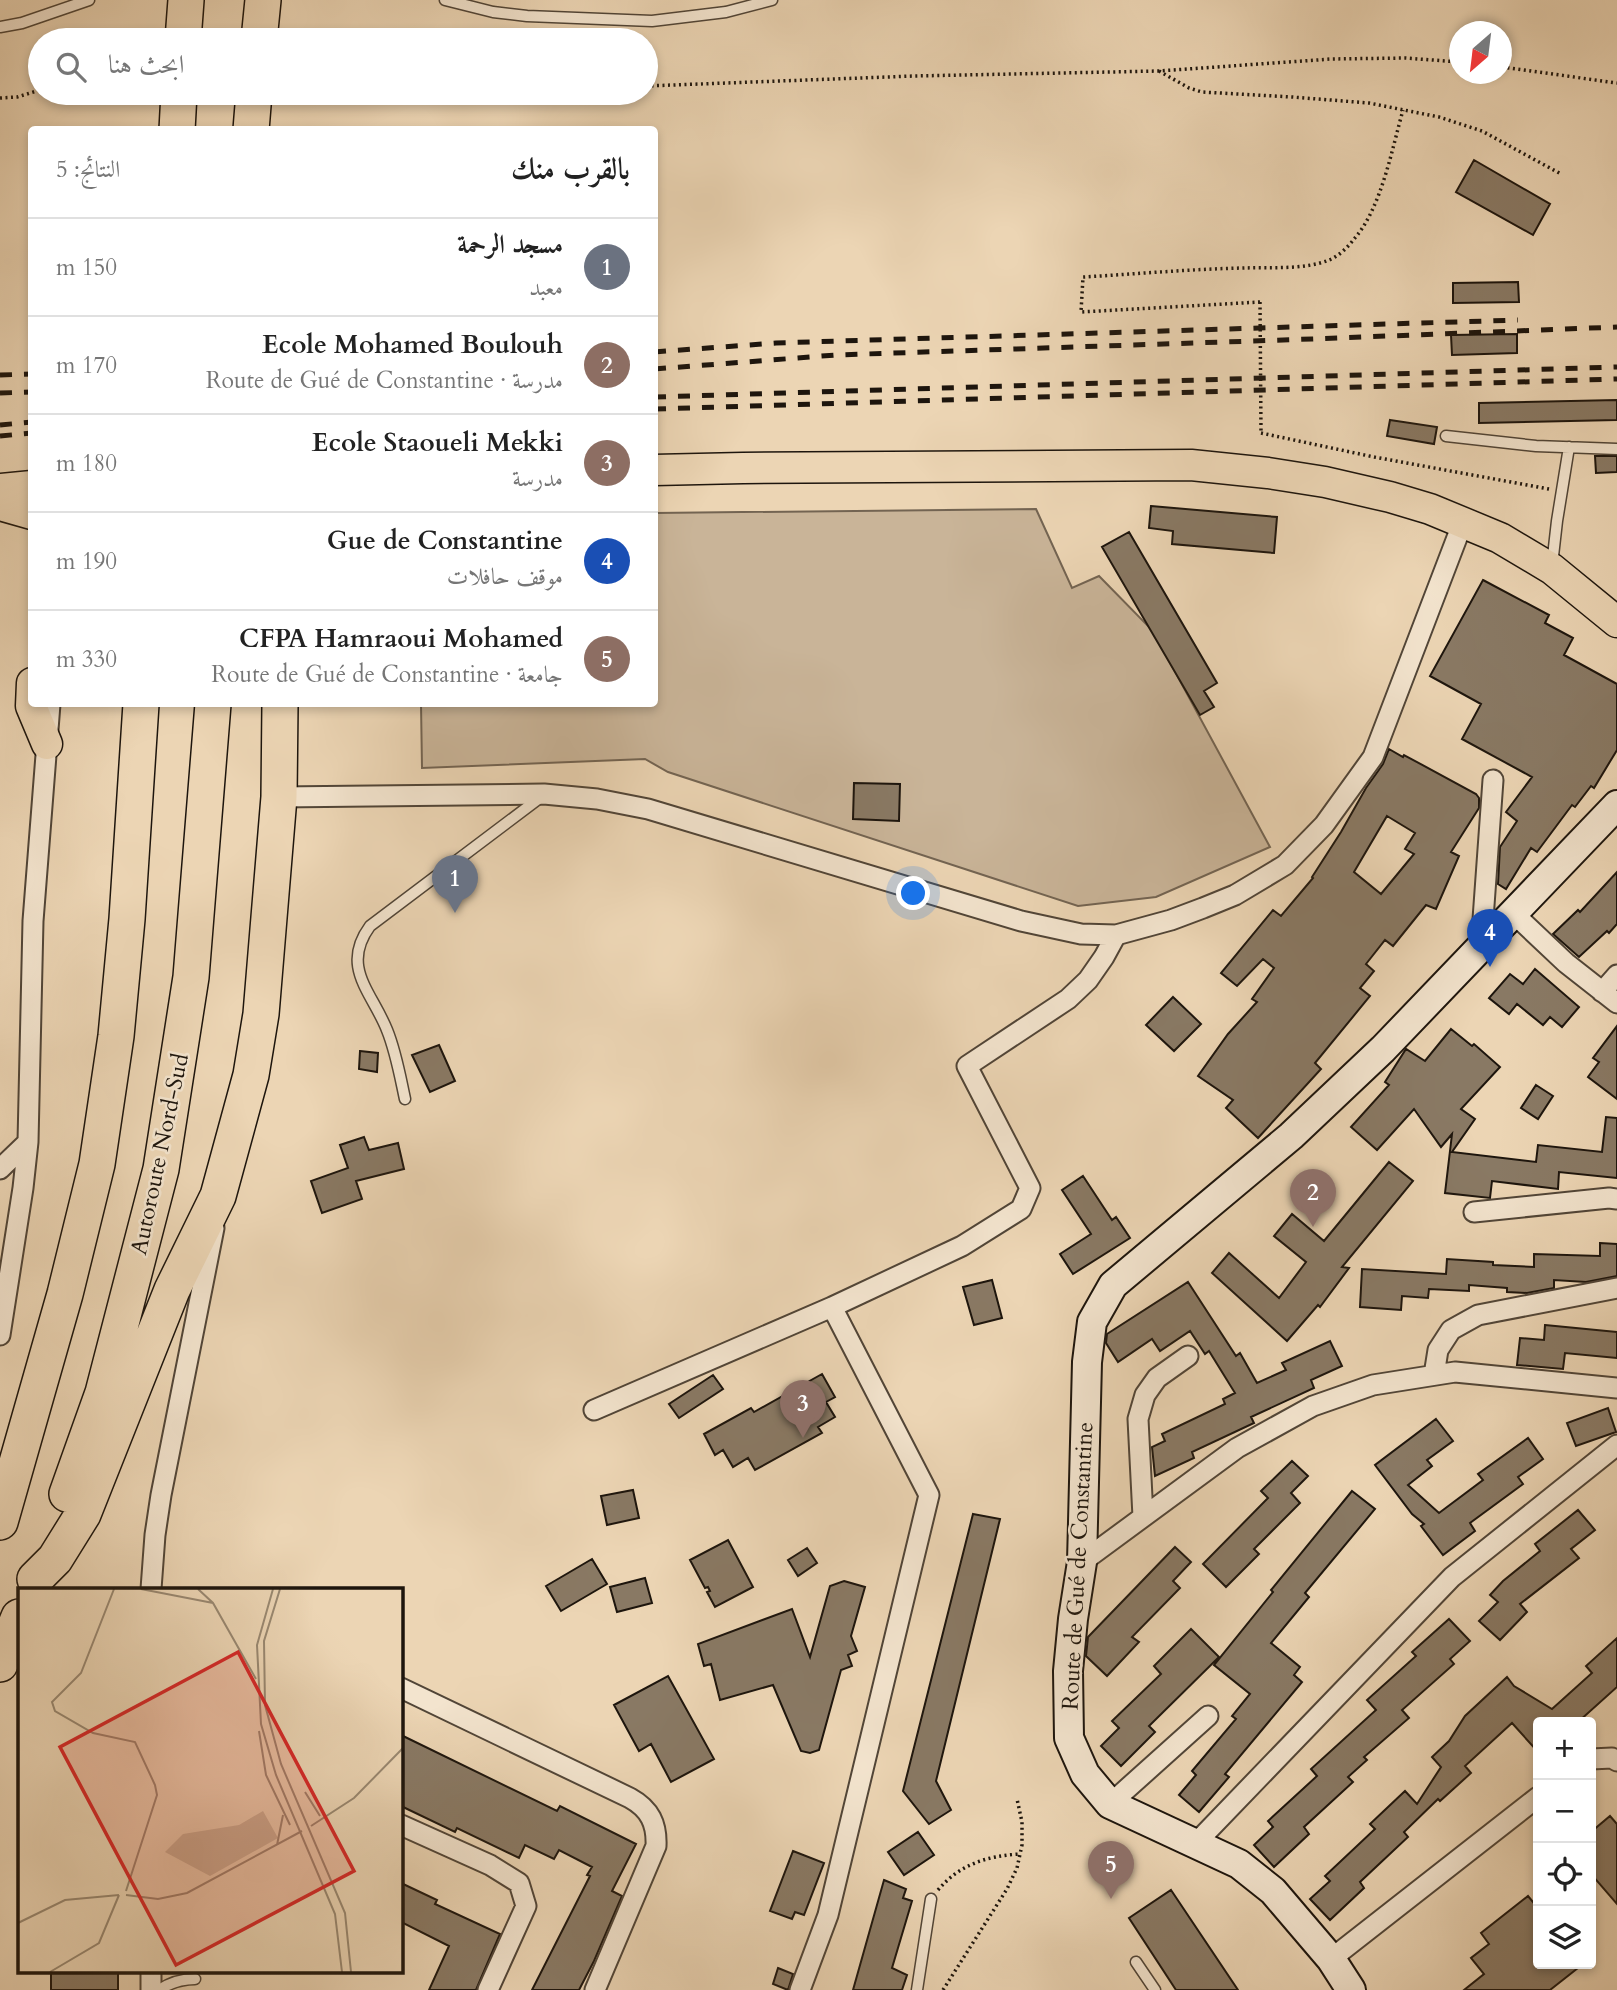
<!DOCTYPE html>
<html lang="ar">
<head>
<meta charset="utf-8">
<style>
	:root { --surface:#fff; --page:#f6f6f6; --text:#222; --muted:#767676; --line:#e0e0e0; --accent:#ea580c }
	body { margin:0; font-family:Cardo,Amiri,serif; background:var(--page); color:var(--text); direction:rtl }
	.controls { position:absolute; right:21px; bottom:21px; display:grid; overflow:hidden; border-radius:7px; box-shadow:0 4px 10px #0003 }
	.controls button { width:63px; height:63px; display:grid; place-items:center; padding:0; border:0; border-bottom:2px solid var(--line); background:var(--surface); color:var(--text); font:35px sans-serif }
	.compass { position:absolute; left:1449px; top:21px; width:63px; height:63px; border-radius:50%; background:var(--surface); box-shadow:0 4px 10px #0003; rotate:208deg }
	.you { position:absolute; left:914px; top:894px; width:24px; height:24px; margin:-18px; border:5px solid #fff; border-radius:50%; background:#1a73e8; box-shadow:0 0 0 10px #1a73e833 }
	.badge { display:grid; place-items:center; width:46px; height:46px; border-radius:50%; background:var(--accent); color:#fff; font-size:23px; font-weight:700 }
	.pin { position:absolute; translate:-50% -58px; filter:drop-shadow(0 2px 4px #0008) }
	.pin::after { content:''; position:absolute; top:37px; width:24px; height:21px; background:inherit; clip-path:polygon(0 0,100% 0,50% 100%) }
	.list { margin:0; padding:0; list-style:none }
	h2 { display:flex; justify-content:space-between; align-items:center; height:91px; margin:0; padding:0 28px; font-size:30px }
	h2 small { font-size:23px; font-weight:400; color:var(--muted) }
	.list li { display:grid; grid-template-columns:46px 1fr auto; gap:21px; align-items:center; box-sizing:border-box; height:98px; padding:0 28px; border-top:2px solid var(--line) }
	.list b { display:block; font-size:26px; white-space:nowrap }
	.list p { margin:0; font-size:23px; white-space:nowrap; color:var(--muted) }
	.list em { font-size:23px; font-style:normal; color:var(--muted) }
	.icon { flex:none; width:38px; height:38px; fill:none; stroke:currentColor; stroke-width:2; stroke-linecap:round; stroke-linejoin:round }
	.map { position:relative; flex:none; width:1617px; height:1990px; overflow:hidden; direction:ltr }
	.search { position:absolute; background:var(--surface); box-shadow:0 4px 10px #0003; left:28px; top:28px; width:630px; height:77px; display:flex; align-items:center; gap:18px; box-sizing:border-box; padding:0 24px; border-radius:38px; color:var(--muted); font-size:26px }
	.panel { position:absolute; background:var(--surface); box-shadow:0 4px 10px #0003; left:28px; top:126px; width:630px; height:581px; border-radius:7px; direction:rtl }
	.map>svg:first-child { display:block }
	.green { fill:#c9b498; stroke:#736452; stroke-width:2 }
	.building { fill:#897964; stroke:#1d150d; stroke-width:2; fill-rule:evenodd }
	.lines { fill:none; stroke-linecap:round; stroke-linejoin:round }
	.service-casing { stroke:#514537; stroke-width:13 }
	.minor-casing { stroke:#514537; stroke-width:23 }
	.secondary-casing { stroke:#1d150d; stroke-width:32 }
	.primary-casing { stroke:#1d150d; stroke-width:33 }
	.motorway-casing { stroke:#1d150d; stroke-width:38 }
	.path { stroke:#1d150d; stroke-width:3.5; stroke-dasharray:2 3.5; stroke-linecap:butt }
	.service { stroke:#f3e4ce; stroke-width:10 }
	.minor { stroke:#f3e4ce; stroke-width:19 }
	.secondary { stroke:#f3e4ce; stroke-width:28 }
	.primary { stroke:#ecd5b4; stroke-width:30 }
	.motorway { stroke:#ecd5b4; stroke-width:35 }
	.rail { stroke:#1d150d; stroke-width:5; stroke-dasharray:12 12; stroke-linecap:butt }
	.path-bridge { stroke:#1d150d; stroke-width:3.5; stroke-dasharray:2 3.5; stroke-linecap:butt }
	.labels { text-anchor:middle; stroke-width:5; stroke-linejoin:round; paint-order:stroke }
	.street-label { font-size:23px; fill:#1d150d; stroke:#f3e4ce }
	.inset-road { fill:none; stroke:#998871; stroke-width:2 }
	.view { fill:#d62828; fill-opacity:0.15; stroke:#d62828; stroke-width:3.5 }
	.inset-edge { fill:none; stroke:#1d150d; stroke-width:3.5 }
</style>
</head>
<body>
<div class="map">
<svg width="1617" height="1990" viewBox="0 0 1617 1990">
	<rect width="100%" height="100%" fill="#ecd5b4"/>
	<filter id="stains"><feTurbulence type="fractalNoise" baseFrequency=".00286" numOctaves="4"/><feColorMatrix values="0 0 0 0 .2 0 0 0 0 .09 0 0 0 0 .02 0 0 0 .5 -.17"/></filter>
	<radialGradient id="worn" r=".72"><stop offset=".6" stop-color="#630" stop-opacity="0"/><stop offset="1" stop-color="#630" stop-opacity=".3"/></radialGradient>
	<path class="green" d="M1036,509L1072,588L1099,576L1153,631L1270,847L1156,897L1078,906L668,772L645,759L422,768L421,704H654L655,513Z"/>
	<path class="building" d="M1474,160L1550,204L1533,235L1456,192Z
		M1518,282L1519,302L1453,303V283Z
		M1517,334V353L1452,355L1451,335Z
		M1617,400V420L1479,423V403Z
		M1390,420L1437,427L1434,444L1387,436Z
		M1595,456H1617V472L1596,473Z
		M1151,506L1277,517L1274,553L1172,544L1173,531L1149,528Z
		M1129,532L1217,683L1204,691L1214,707L1200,715L1102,547Z
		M1483,580L1549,615L1545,623L1573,638L1564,655L1617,684V750L1594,788L1591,786L1575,807L1572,805L1537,852L1531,848L1506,889L1498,884L1500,847L1517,821L1506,812L1532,777L1462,739L1481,704L1430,676Z
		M1389,749L1403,757L1404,755L1476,794L1479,798V808L1451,852L1459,856L1436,909L1426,905L1393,946L1385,940L1366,964L1374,971L1360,988L1370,996L1315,1063L1321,1069L1258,1138L1226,1108L1233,1100L1198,1076L1228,1034L1257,1002L1252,999L1274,968L1263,959L1237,986L1221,973L1273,910L1281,916L1313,878L1312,877L1341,832L1366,788L1383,764ZM1387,816L1415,833L1405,849L1414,854L1381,894L1354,872Z
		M854,783L900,784L899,821L853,819Z
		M1617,872V924L1609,933L1607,931L1579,957L1553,934L1578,910L1580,912Z
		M1535,969L1579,1007L1562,1027L1550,1017L1543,1025L1517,1004L1509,1014L1489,998L1510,974L1523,984Z
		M1173,997L1201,1024L1174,1051L1146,1025Z
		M1617,1026V1099L1588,1077L1599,1062L1593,1058Z
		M1451,1029L1472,1046L1474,1044L1500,1067L1461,1109L1475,1119L1452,1152L1536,1162L1538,1145L1602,1152L1606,1117L1617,1118V1178L1559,1172L1558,1189L1492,1181L1490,1198L1445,1193L1452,1134L1441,1147L1414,1109L1377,1150L1351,1127L1389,1085L1385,1082L1406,1049L1425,1061Z
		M439,1045L455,1081L430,1092L412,1055Z
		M360,1051L378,1053L377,1072L359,1069Z
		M1536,1085L1553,1096L1538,1119L1521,1108Z
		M364,1137L369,1150L398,1143L404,1169L356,1181L362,1199L322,1213L311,1181L348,1168L340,1145Z
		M1389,1162L1413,1181L1342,1267L1349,1268L1320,1307L1318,1305L1287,1341L1212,1273L1229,1253L1279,1298L1306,1262L1274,1236L1292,1214L1324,1241Z
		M1083,1176L1112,1220L1116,1217L1130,1238L1073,1274L1060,1254L1091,1234L1062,1190Z
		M1600,1243L1617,1244V1276L1586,1282L1554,1280V1288L1527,1293L1507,1292V1288L1469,1285V1291L1429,1289L1428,1298L1402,1296L1401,1310L1360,1307L1362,1269L1446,1274L1447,1259L1493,1262V1265L1534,1267V1254L1600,1256Z
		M992,1280L1002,1318L974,1325L963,1287Z
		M1188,1282L1236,1356L1240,1353L1257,1383L1286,1370L1282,1363L1330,1341L1342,1366L1311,1380L1314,1388L1251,1417L1254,1423L1192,1452L1194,1458L1155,1476L1152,1447L1165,1441L1162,1434L1225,1404L1223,1399L1235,1393L1209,1351L1205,1354L1190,1331L1160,1351L1152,1339L1118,1362L1106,1343L1107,1334Z
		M1545,1325L1617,1332V1358L1565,1353L1563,1369L1517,1365L1520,1338L1544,1340Z
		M822,1374L835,1397L826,1402L835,1417L818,1427L822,1433L755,1470L748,1458L733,1467L723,1450L715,1455L704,1434L751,1408L754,1412Z
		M713,1375L723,1389L679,1418L669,1404Z
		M1608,1408L1616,1432L1576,1446L1567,1423Z
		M1436,1419L1453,1441L1427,1460L1432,1466L1408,1485L1439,1513L1483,1480L1478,1474L1528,1438L1543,1459L1518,1477L1523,1484L1470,1523L1475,1531L1443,1555L1421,1526L1424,1524L1412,1514L1375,1465Z
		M1292,1461L1308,1476L1291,1493L1300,1503L1254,1549L1259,1554L1226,1587L1203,1564L1268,1498L1261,1491Z
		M633,1490L639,1518L607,1525L601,1496Z
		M1352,1491L1375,1509L1305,1593L1309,1597L1271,1643L1300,1667L1294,1675L1302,1682L1225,1774L1229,1777L1199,1812L1179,1795L1196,1775L1192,1771L1236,1719L1232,1716L1250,1694L1214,1665L1273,1592L1271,1590Z
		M1578,1510L1595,1530L1571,1549L1579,1558L1520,1604L1527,1612L1500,1640L1479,1621L1498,1602L1490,1595L1503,1581L1540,1551L1535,1544Z
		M973,1514L1000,1519L936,1781L951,1810L929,1824L903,1791Z
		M728,1540L753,1587L715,1607L707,1592L710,1591L708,1587L705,1588L690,1560Z
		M1175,1547L1191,1562L1173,1581L1180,1588L1132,1637L1139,1642L1107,1676L1086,1656L1088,1637Z
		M807,1548L817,1563L798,1576L788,1560Z
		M592,1559L607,1584L561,1611L546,1586Z
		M645,1578L652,1603L617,1612L610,1587Z
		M844,1581L865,1587L851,1636L857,1651L848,1655L852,1666L841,1670L819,1750L810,1753L801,1751L773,1685L720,1700L711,1664L704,1666L698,1644L792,1609L810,1657L830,1586Z
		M1449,1619L1470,1641L1450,1659L1454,1664L1402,1710L1409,1718L1364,1757L1367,1760L1348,1777L1353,1782L1304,1827L1309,1834L1274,1867L1254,1845L1273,1827L1268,1821L1317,1776L1311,1769L1376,1710L1367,1700L1416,1656L1412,1652Z
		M1191,1629L1219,1657L1149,1726L1155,1732L1121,1766L1101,1746L1119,1728L1112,1721L1161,1674L1154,1666Z
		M1617,1638V1687L1578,1722H1538V1752L1512,1723L1465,1766L1471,1773L1440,1801L1438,1799L1404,1832L1408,1837L1360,1882L1364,1888L1330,1920L1310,1899L1330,1881L1325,1876L1375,1829L1370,1824L1405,1791L1417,1804L1441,1767L1432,1757L1449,1741L1465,1716L1507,1677L1514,1686L1552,1709L1592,1673L1586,1666Z
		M668,1676L714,1759L671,1782L651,1744L639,1751L614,1705Z
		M401,1735L557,1811L560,1806L636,1844L612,1891L622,1896L594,1961L579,1990H532L590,1876L587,1875L592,1867L559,1850L554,1859L525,1845L519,1858L457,1828L455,1832L401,1806Z
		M1610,1816L1617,1824V1904L1591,1874V1832Z
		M918,1832L934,1855L904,1875L888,1852Z
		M793,1851L824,1863L804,1915L795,1912L792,1919L770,1911Z
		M884,1880L906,1889L903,1898L912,1901L892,1968L907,1975L902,1990H853Z
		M401,1883L437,1900L435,1904L500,1934L476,1990H429L449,1946L401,1922Z
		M1171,1890L1238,1990H1176L1129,1918Z
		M1528,1896L1538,1908V1964H1583L1550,1990H1464L1484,1974L1471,1958L1489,1944L1481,1933Z
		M778,1968L793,1974L788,1990L773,1984Z
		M51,1971H118V1990H51Z"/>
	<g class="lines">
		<defs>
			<path id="service" d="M445,0L493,12L527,16L652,21L726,12L772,0
				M0,27L22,23L89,0
				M1446,436L1536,446L1617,449
				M1552,565L1557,521L1569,447
				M405,1099C400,1076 396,1052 387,1030C372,992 340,967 370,926L541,797
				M1136,1962L1155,1990
				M159,1990C171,1982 181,1979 195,1979
				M917,1990L931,1899"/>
			<path id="minor" d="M279,797L544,794L597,799L648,809L1021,921L1081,934L1116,935L1171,920L1203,908L1235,895L1285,865L1324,825L1373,757L1463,522
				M1513,913L1566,963L1617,1003
				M1481,947L1493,780
				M1602,992L1617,975
				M0,1169L28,1142
				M1474,1212L1609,1198L1617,1199
				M0,1335L23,1188L28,1142L33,921L50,704
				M1434,1375L1438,1350L1451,1330L1478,1315L1617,1288
				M594,1410L832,1307L962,1246L1021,1209L1030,1188L967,1066L1068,999L1088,980L1104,957L1116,935
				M1143,1517L1138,1419L1145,1395L1157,1378L1188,1356
				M1082,1562L1237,1448L1313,1406L1373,1385L1455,1372L1617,1388
				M151,1589L155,1535L161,1495L214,1228
				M401,1688L630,1798C650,1809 657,1824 656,1846L595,1990
				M1591,1759L1612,1758L1617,1761
				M1110,1804L1208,1716
				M401,1825L490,1865L519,1883L526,1906L488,1990
				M1196,1843L1452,1577L1617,1445
				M1331,1959L1538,1797
				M151,1971V1990
				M800,1990L828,1915L929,1495L832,1307"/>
			<path id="secondary" d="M1351,1990L1331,1959L1273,1891L1239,1864L1110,1804L1085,1774L1069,1738L1068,1671L1073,1619L1082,1562L1087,1362L1092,1322L1113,1285L1291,1136L1383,1049L1617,805"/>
			<path id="primary" d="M654,470L743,468L1191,465L1268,473L1325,482L1390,497L1430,509L1500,538L1552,569L1617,622
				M0,489L32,486
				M0,505L32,514
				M32,683L31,706L47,744"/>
			<path id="motorway" d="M183,40L186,0
				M259,40L263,0
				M177,130L179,93
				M251,130L254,93
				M67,1494L103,1393L161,1169L191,977L213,704
				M0,1522L65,1294L97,1164L116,1036L127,919L141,704
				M35,1579L55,1559L83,1514L172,1290L218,1196L251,1075L261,1014L279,797L280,704
				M0,1664L19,1617"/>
		</defs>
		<use href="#service" class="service-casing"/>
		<use href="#minor" class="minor-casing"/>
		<use href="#secondary" class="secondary-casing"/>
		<use href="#primary" class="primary-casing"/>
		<use href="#motorway" class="motorway-casing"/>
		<path class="path" d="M1502,67L1617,83
			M1159,71L1189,88L1202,92L1292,97L1369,103L1439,117L1482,131L1561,174
			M646,86L914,76L1159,71L1331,59L1405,58L1460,62
			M0,98L17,97L40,90
			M1260,302L1081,312L1083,277C1137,274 1191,269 1244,268C1271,267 1304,270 1329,260C1339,256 1348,247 1354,239C1381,209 1392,149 1403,110
			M1261,433L1374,457L1549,489
			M938,1890C960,1864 987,1856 1020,1854
			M943,1990L1007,1889L1017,1868L1022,1845V1822L1017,1799"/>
		<use href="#service" class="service"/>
		<use href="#minor" class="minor"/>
		<use href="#secondary" class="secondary"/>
		<use href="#primary" class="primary"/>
		<use href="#motorway" class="motorway"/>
		<path class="rail" d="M654,352L776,343L1518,320
			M654,369L836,355L1312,339L1617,327
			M0,375L32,374
			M0,393L32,392
			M654,397L1617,367
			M654,409L1617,379
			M0,425L32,422
			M0,436L32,433"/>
		<path class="path-bridge" d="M1260,302L1261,433"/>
	</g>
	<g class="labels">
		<g class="street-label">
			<text transform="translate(159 1154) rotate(-78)" y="8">Autoroute Nord-Sud</text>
			<text transform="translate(1077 1566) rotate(-87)" y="8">Route de Gué de Constantine</text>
		</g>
	</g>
	<g transform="translate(18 1588)">
		<rect width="385" height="385" fill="#ecd5b4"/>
		<path d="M245,223L260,250L192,288L147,264L165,246L221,237Z" fill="#c9b498"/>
		<path class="inset-road" d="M96,1L63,85L34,114L37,123L75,145L117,154L137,197L139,207L108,303M123,1L195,15M180,1L195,15L238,91M255,1L239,57L243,136L258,187L317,326L324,384M262,1L246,53L247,117L263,176L327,325L333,384M241,143L248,187L272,237M287,204L302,228M293,238L336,210L385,160M259,257L265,227M108,307L140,311L169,305L284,243M0,335L47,312L101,307M32,384L81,355L101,307"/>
		<path class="view" d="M220,64L336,283L158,377L42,159Z"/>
		<rect width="385" height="385" class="inset-edge"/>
	</g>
	<rect width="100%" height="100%" filter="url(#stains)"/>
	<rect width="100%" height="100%" fill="url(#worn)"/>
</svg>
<div class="controls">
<button>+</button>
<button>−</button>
<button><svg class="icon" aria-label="locate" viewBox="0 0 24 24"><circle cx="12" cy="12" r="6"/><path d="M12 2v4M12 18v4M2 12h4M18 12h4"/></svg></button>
<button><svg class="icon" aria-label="layers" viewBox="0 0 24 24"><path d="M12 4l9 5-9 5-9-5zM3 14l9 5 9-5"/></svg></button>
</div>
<svg class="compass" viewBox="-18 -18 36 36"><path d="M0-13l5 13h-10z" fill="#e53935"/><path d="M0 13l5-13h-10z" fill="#767676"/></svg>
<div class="you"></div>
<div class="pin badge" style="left:455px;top:913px;background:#6b7280">1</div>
<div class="pin badge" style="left:1313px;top:1227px;background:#8d6e63">2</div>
<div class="pin badge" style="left:803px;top:1438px;background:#8d6e63">3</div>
<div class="pin badge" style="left:1490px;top:967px;background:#1a4fb4">4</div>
<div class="pin badge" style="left:1111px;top:1899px;background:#8d6e63">5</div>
<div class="search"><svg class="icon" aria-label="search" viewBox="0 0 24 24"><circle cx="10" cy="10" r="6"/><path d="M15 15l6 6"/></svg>ابحث هنا</div>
<section class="panel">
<h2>بالقرب منك<small>النتائج: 5</small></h2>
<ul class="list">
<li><span class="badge" style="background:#6b7280">1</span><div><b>مسجد الرحمة</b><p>معبد</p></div><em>150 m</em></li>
<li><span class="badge" style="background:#8d6e63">2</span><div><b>Ecole Mohamed Boulouh</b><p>مدرسة · Route de Gué de Constantine</p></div><em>170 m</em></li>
<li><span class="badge" style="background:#8d6e63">3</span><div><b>Ecole Staoueli Mekki</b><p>مدرسة</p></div><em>180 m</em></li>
<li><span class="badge" style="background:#1a4fb4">4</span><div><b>Gue de Constantine</b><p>موقف حافلات</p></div><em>190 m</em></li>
<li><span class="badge" style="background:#8d6e63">5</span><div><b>CFPA Hamraoui Mohamed</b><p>جامعة · Route de Gué de Constantine</p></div><em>330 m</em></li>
</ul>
</section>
</div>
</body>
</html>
